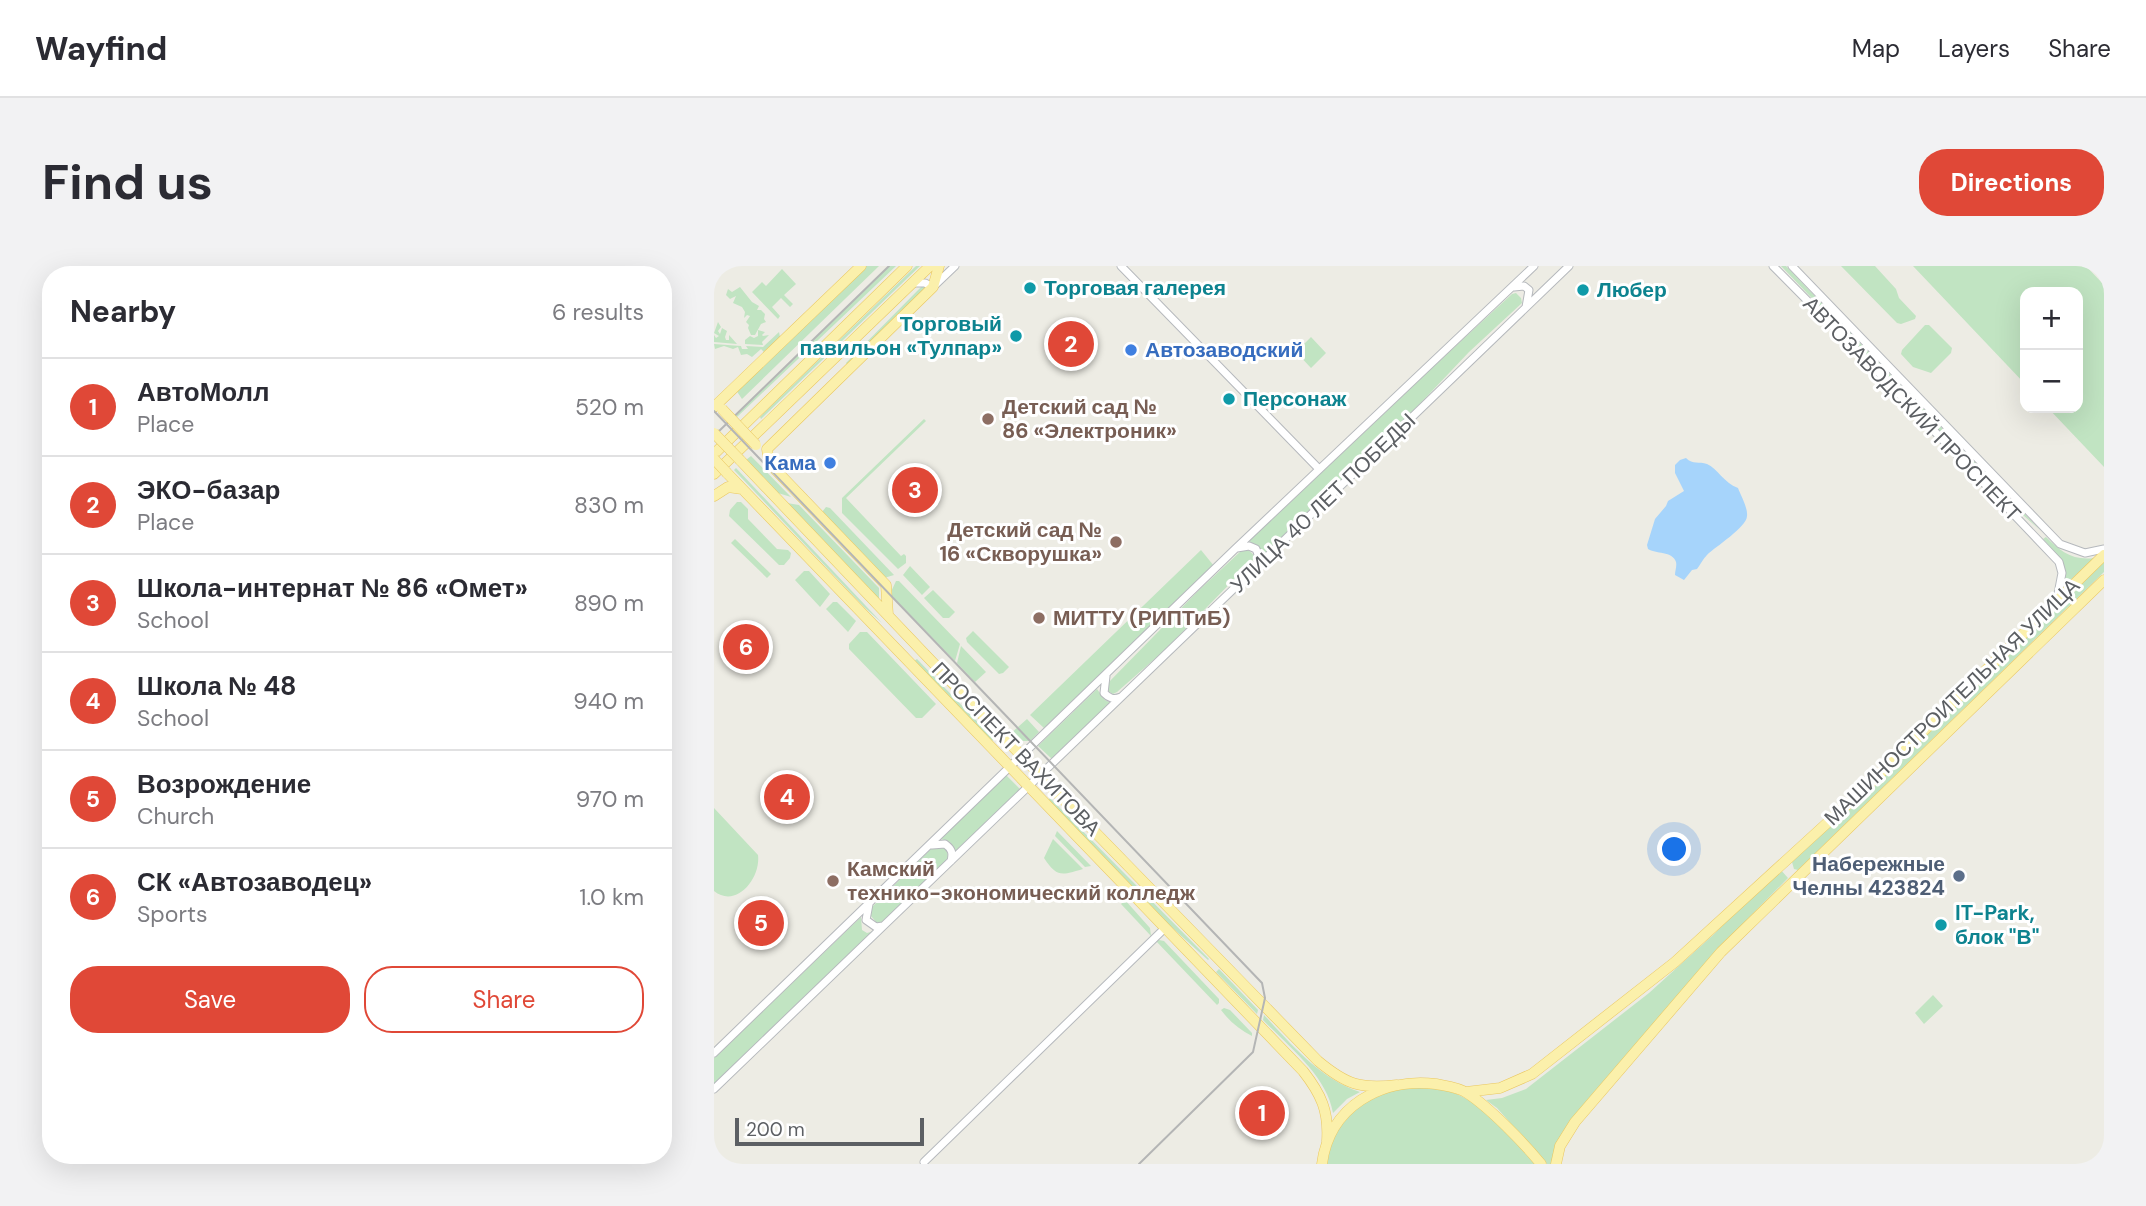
<!DOCTYPE html>
<html lang="en">
<head>
<meta charset="utf-8">
<style>
	:root { --surface:#fff; --page:#f2f2f3; --text:#2b2b33; --muted:#7c7c81; --line:#e1e1e2; --accent:#e04837 }
	body { margin:0; font-family:"DM Sans",sans-serif; background:var(--page); color:var(--text) }
	.controls { position:absolute; right:21px; top:21px; display:grid; overflow:hidden; border-radius:14px; box-shadow:0 7px 28px #0002 }
	.controls button { width:63px; height:63px; display:grid; place-items:center; padding:0; border:0; border-bottom:2px solid var(--line); background:var(--surface); color:var(--text); font:35px sans-serif }
	.scale { position:absolute; left:21px; bottom:18px; width:189px; box-sizing:border-box; padding-left:7px; border:4px solid #5c5f63; border-top:0; font-size:19px; line-height:24px; white-space:nowrap; color:#5c5f63; -webkit-text-stroke:5px #fff; paint-order:stroke }
	.you { position:absolute; left:961px; top:584px; width:24px; height:24px; margin:-18px; border:5px solid #fff; border-radius:50%; background:#1a73e8; box-shadow:0 0 0 10px #1a73e833 }
	.badge { display:grid; place-items:center; width:46px; height:46px; border-radius:50%; background:var(--accent); color:#fff; font-size:23px; font-weight:700 }
	.pin { position:absolute; translate:-50% -50%; border:4px solid #fff; box-shadow:0 2px 7px #0006 }
	.list { margin:0; padding:0; list-style:none }
	h2 { display:flex; justify-content:space-between; align-items:center; height:91px; margin:0; padding:0 28px; font-size:30px }
	h2 small { font-size:23px; font-weight:400; color:var(--muted) }
	.list li { display:grid; grid-template-columns:46px 1fr auto; gap:21px; align-items:center; box-sizing:border-box; height:98px; padding:0 28px; border-top:2px solid var(--line) }
	.list b { display:block; font-size:26px; white-space:nowrap }
	.list p { margin:0; font-size:23px; white-space:nowrap; color:var(--muted) }
	.list em { font-size:23px; font-style:normal; color:var(--muted) }
	.actions { display:flex; gap:14px; padding:21px 28px }
	.actions a { flex:1; padding:16px 0; border:2px solid var(--accent); border-radius:28px; text-align:center; font-size:24px; color:var(--accent) }
	.actions .main { background:var(--accent); color:#fff }
	.map { position:relative; flex:none; width:1390px; height:898px; overflow:hidden; border-radius:28px }
	header { display:flex; align-items:center; gap:42px; box-sizing:border-box; height:98px; padding:0 35px; background:var(--surface); border-bottom:2px solid var(--line) }
	header strong { font-size:33px }
	nav { display:flex; gap:38px; margin-inline-start:auto; font-size:24px }
	.intro { display:flex; align-items:center; justify-content:space-between; box-sizing:border-box; height:168px; padding:0 42px }
	h1 { margin:0; font-size:49px }
	.button { padding:18px 32px; border-radius:28px; background:var(--accent); color:#fff; font-size:24px; font-weight:700 }
	main { display:flex; gap:42px; padding:0 42px }
	aside { flex:1; background:var(--surface); border-radius:28px; box-shadow:0 7px 28px #0002 }
	.map>svg:first-child { display:block }
	.green { fill:#c1e4c2 }
	.water { fill:#a6d4fb }
	.lines { fill:none; stroke-linecap:round; stroke-linejoin:round }
	.minor-casing { stroke:#b6b9bd; stroke-width:9 }
	.major-casing { stroke:#eac760; stroke-width:11 }
	.minor { stroke:#fff; stroke-width:7 }
	.major { stroke:#fbf0ab; stroke-width:10 }
	.tram { stroke:#b4b5b5; stroke-width:2 }
	.major-bridge-casing { stroke:#eac760; stroke-width:11; stroke-linecap:butt }
	.major-bridge { stroke:#fbf0ab; stroke-width:10 }
	.culture-dot { fill:#0f9aa8; stroke:#fff; stroke-width:2.5 }
	.shop-dot { fill:#3f7fe0; stroke:#fff; stroke-width:2.5 }
	.education-dot { fill:#8d6e63; stroke:#fff; stroke-width:2.5 }
	.service-dot { fill:#5c6f8a; stroke:#fff; stroke-width:2.5 }
	.labels { text-anchor:middle; stroke-width:6; stroke-linejoin:round; paint-order:stroke }
	.culture-label { font-size:21px; font-weight:bold; fill:#0d838f; stroke:#fff; text-anchor:start }
	.shop-label { font-size:21px; font-weight:bold; fill:#366cbe; stroke:#fff; text-anchor:start }
	.education-label { font-size:21px; font-weight:bold; fill:#785e54; stroke:#fff; text-anchor:start }
	.street-label { font-size:21px; fill:#5c5f63; stroke:#fff }
	.service-label { font-size:21px; font-weight:bold; fill:#4e5e75; stroke:#fff; text-anchor:end }
</style>
</head>
<body>
<header>
<strong>Wayfind</strong>
<nav><a>Map</a><a>Layers</a><a>Share</a></nav>
</header>
<div class="intro"><h1>Find us</h1><a class="button">Directions</a></div>
<main>
<aside>
<h2>Nearby<small>6 results</small></h2>
<ul class="list">
<li><span class="badge">1</span><div><b>АвтоМолл</b><p>Place</p></div><em>520 m</em></li>
<li><span class="badge">2</span><div><b>ЭКО-базар</b><p>Place</p></div><em>830 m</em></li>
<li><span class="badge">3</span><div><b>Школа-интернат № 86 «Омет»</b><p>School</p></div><em>890 m</em></li>
<li><span class="badge">4</span><div><b>Школа № 48</b><p>School</p></div><em>940 m</em></li>
<li><span class="badge">5</span><div><b>Возрождение</b><p>Church</p></div><em>970 m</em></li>
<li><span class="badge">6</span><div><b>СК «Автозаводец»</b><p>Sports</p></div><em>1.0 km</em></li>
</ul>
<div class="actions"><a class="main">Save</a><a>Share</a></div>
</aside>
<div class="map">
<svg width="1390" height="898" viewBox="0 0 1390 898">
	<rect width="100%" height="100%" fill="#edece4"/>
	<path class="green" d="M150,0H165L28,133L22,124Z
		M175,0H182L23,151L22,149Z
		M202,0H206L47,153L46,151Z
		M1067,0H1072L1326,264L1293,235Z
		M1127,0H1161L1182,23L1185,32L1202,50L1201,53L1187,58L1183,57Z
		M1199,0H1372L1390,19V201L1334,142H1364V26H1311V118Z
		M68,3L82,18L70,29L79,38L76,41L67,32L58,41L66,50L64,53L38,26L48,16L52,20Z
		M209,19L213,23L135,101L132,97Z
		M26,21L38,36L45,40L43,44H47L51,48L50,53L52,56L47,58L41,69H37L34,62L35,59L32,56L36,50L33,49L30,52L31,46L28,41L19,37L22,30L16,33L12,29L14,23L18,26Z
		M802,27L807,32L808,37L755,86L701,143L551,287L535,275C623,193 709,109 798,28Z
		M4,56L7,61L4,65L6,68L8,62L13,65L11,71L12,74H15V69L23,78L0,76V69L2,72L5,70L0,67Z
		M1211,59H1215L1238,82L1237,87L1217,107L1199,101L1187,88L1188,84Z
		M44,64L51,66L48,69L49,70L55,69L48,76L49,79L31,78V74L36,70L40,72L44,70Z
		M65,66L66,71L51,87L47,83L38,91L33,88L27,89L24,81L19,83L10,80L1,83L0,78L27,80L28,83H34L32,80L49,81Z
		M597,71L612,87L597,102L582,86Z
		M210,153L212,155L132,232L187,290L190,288L192,290V297L184,303L128,247V232Z
		M37,190L77,231L64,227L32,194Z
		M22,202L168,357L150,341L20,204Z
		M23,236H27L34,243V253L63,283L74,284L77,287L76,292L70,299H65L15,250L16,244Z
		M73,237L85,239L165,322V333Z
		M112,241L116,242L180,309L170,312L108,246Z
		M1332,271C1346,285 1359,295 1380,292L1349,321C1354,300 1343,288 1329,273Z
		M21,273L57,308L53,312L17,277Z
		M487,284L500,300L388,410L363,430L330,462L316,449Z
		M534,284L540,289L539,294L452,383L403,426L399,428L394,425L393,418L483,326L527,285Z
		M1390,294V306L1084,604L1080,603L1078,596Z
		M196,300L216,321L208,329L189,309Z
		M90,305H95L116,328L106,341L81,314Z
		M182,315H185L246,378L241,395L176,328Z
		M219,324L241,346L235,352H229L210,332Z
		M119,336H123L142,355L134,366L112,343Z
		M259,365L295,401L289,407L285,408L253,376L252,372Z
		M146,366H153L222,438L208,452H202L135,383V378Z
		M247,380L272,406L261,416L243,397Z
		M203,393L280,473L277,476L200,395Z
		M383,423L391,434L397,437L338,493L324,480Z
		M313,453L325,466L316,475H303L296,468Z
		M292,509L307,524L241,586L236,576L227,573Z
		M336,532L495,693L494,694L453,657L333,535Z
		M0,542L44,589C47,612 22,643 0,625Z
		M343,565L377,600L371,601L341,570Z
		M339,573L369,603C348,609 343,612 330,592Z
		M222,581H229L233,585L234,591L230,598L167,657H163L157,650L158,641L217,583Z
		M1066,603L1074,612L1004,683L869,839L838,898H833L783,842L772,834L788,832L812,823L935,727L998,670Z
		M411,634L436,662L437,670L407,638Z
		M147,651L148,664L153,667L160,665L0,818V792Z
		M445,674L450,675L505,733V737L503,739L442,675Z
		M505,703L544,744L543,748L502,706Z
		M1219,729L1229,740L1210,758L1201,747Z
		M510,742L516,744L538,767V770C526,764 515,755 507,744Z
		M550,749C579,780 605,812 646,826L633,833L619,847C613,810 574,780 549,754Z
		M690,821C701,822 712,821 723,822C764,829 795,868 821,898H611L620,868L642,842L664,829Z"/>
	<path class="water" d="M972,192C979,199 985,195 993,198C1003,202 1010,217 1024,222C1027,230 1034,242 1033,250C1033,261 1001,281 993,289C989,293 986,299 983,303L978,304L970,314L961,309C961,305 963,300 962,296C959,285 941,288 934,283L933,279L941,253L952,240L954,235L970,225L961,207V199L966,194Z"/>
	<g class="lines">
		<defs>
			<path id="minor" d="M407,0L605,203
				M1059,0L1165,107L1345,296L1348,307L1343,333
				M1078,0L1346,278L1371,287L1390,283
				M199,17H211L219,21L241,0
				M800,21L810,20L815,24L812,41
				M523,282L535,280L542,283L546,293L543,298
				M392,410L390,427C395,432 399,434 407,431
				M218,579L231,578C238,583 239,587 237,595
				M155,638L152,654L162,661L169,660
				M0,787L520,284L820,0
				M0,823L855,0
				M210,896L451,662"/>
			<path id="major" d="M0,141L147,0
				M53,183L219,21L225,0
				M53,183L55,197L172,319L174,349
				M0,188L193,0
				M26,194L344,528L604,795C633,819 646,823 683,819
				M13,207L589,805C607,828 615,845 613,875
				M0,208L216,0
				M0,230L14,221L28,223
				M752,826L786,822L818,808L961,696L1147,526L1390,289
				M608,898C615,841 667,811 722,818C732,820 744,821 753,827C775,841 810,877 827,898
				M842,898L846,880L861,856L1007,686L1390,314"/>
		</defs>
		<use href="#minor" class="minor-casing"/>
		<use href="#major" class="major-casing"/>
		<use href="#minor" class="minor"/>
		<use href="#major" class="major"/>
		<path class="tram" d="M0,145L548,717L551,732L539,786L425,898
			M0,170L175,0"/>
		<defs>
			<path id="major-bridge" d="M8,143L42,179
				M0,167L26,194
				M0,193L13,207"/>
		</defs>
		<use href="#major-bridge" class="major-bridge-casing"/>
		<use href="#major-bridge" class="major-bridge"/>
	</g>
	<g class="culture-dot">
		<circle cx="316" cy="22" r="7"/>
		<circle cx="869" cy="24" r="7"/>
		<circle cx="302" cy="70" r="7"/>
		<circle cx="515" cy="133" r="7"/>
		<circle cx="1227" cy="659" r="7"/>
	</g>
	<g class="shop-dot">
		<circle cx="417" cy="84" r="7"/>
		<circle cx="116" cy="197" r="7"/>
	</g>
	<g class="education-dot">
		<circle cx="274" cy="153" r="7"/>
		<circle cx="402" cy="276" r="7"/>
		<circle cx="325" cy="352" r="7"/>
		<circle cx="119" cy="615" r="7"/>
	</g>
	<circle class="service-dot" cx="1245" cy="610" r="7"/>
	<g class="labels">
		<g class="culture-label">
			<text x="330" y="29">Торговая галерея</text>
			<text x="883" y="31">Любер</text>
			<text x="288" y="65" text-anchor="end">Торговый<tspan x="288" dy="24">павильон «Тулпар»</tspan></text>
			<text x="529" y="140">Персонаж</text>
			<text x="1241" y="654">IT-Park,<tspan x="1241" dy="24">блок "В"</tspan></text>
		</g>
		<g class="shop-label">
			<text x="431" y="91">Автозаводский</text>
			<text x="102" y="204" text-anchor="end">Кама</text>
		</g>
		<g class="education-label">
			<text x="288" y="148">Детский сад №<tspan x="288" dy="24">86 «Электроник»</tspan></text>
			<text x="388" y="271" text-anchor="end">Детский сад №<tspan x="388" dy="24">16 «Скворушка»</tspan></text>
			<text x="339" y="359">МИТТУ (РИПТиБ)</text>
			<text x="133" y="610">Камский<tspan x="133" dy="24">технико-экономический колледж</tspan></text>
		</g>
		<g class="street-label">
			<text transform="translate(1198 143) rotate(46)" y="7">АВТОЗАВОДСКИЙ ПРОСПЕКТ</text>
			<text transform="translate(609 237) rotate(-44)" y="7">УЛИЦА 40 ЛЕТ ПОБЕДЫ</text>
			<text transform="translate(1238 436) rotate(-44)" y="7">МАШИНОСТРОИТЕЛЬНАЯ УЛИЦА</text>
			<text transform="translate(302 483) rotate(46)" y="7">ПРОСПЕКТ ВАХИТОВА</text>
		</g>
		<g class="service-label">
			<text x="1231" y="605">Набережные<tspan x="1231" dy="24">Челны 423824</tspan></text>
		</g>
	</g>
</svg>
<div class="controls">
<button>+</button>
<button>−</button>
</div>
<div class="scale">200 m</div>
<div class="you"></div>
<div class="pin badge" style="left:548px;top:847px">1</div>
<div class="pin badge" style="left:357px;top:78px">2</div>
<div class="pin badge" style="left:201px;top:224px">3</div>
<div class="pin badge" style="left:73px;top:531px">4</div>
<div class="pin badge" style="left:47px;top:657px">5</div>
<div class="pin badge" style="left:32px;top:381px">6</div>
</div>
</main>
</body>
</html>
